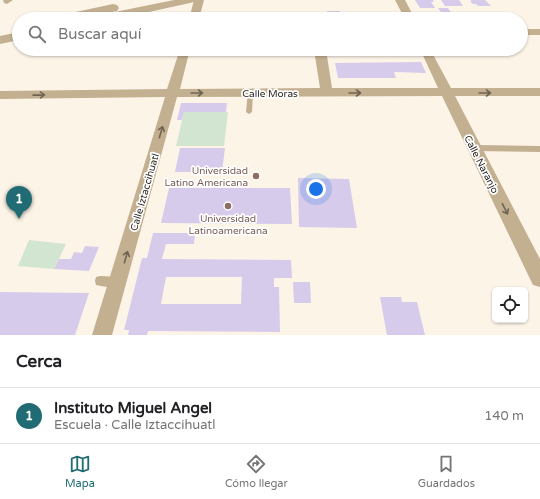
<!DOCTYPE html>
<html lang="es">
<head>
<meta charset="utf-8">
<style>
	:root { --surface:#fff; --page:#f2f2f2; --text:#202124; --muted:#757577; --line:#e0e0e0; --accent:#216c74 }
	body { margin:0; font-family:"Varela Round",sans-serif; background:var(--page); color:var(--text) }
	.controls { position:absolute; right:12px; bottom:12px; display:grid; overflow:hidden; border-radius:6px; box-shadow:0 1px 3px #0004 }
	.controls button { width:36px; height:36px; display:grid; place-items:center; padding:0; border:0; border-bottom:1px solid var(--line); background:var(--surface); color:var(--text); font:20px sans-serif }
	.you { position:absolute; left:316px; top:189px; width:14px; height:14px; margin:-10px; border:3px solid #fff; border-radius:50%; background:#1a73e8; box-shadow:0 0 0 6px #1a73e833 }
	.badge { display:grid; place-items:center; width:26px; height:26px; border-radius:50%; background:var(--accent); color:#fff; font-size:13px; font-weight:700 }
	.pin { position:absolute; translate:-50% -33px; filter:drop-shadow(0 1px 2px #0008) }
	.pin::after { content:''; position:absolute; top:21px; width:14px; height:12px; background:inherit; clip-path:polygon(0 0,100% 0,50% 100%) }
	.list { margin:0; padding:0; list-style:none }
	h2 { display:flex; justify-content:space-between; align-items:center; height:52px; margin:0; padding:0 16px; font-size:17px }
	h2 small { font-size:13px; font-weight:400; color:var(--muted) }
	.list li { display:grid; grid-template-columns:26px 1fr auto; gap:12px; align-items:center; box-sizing:border-box; height:56px; padding:0 16px; border-top:1px solid var(--line) }
	.list b { display:block; font-size:15px; white-space:nowrap }
	.list p { margin:0; font-size:13px; white-space:nowrap; color:var(--muted) }
	.list em { font-size:13px; font-style:normal; color:var(--muted) }
	.icon { flex:none; width:22px; height:22px; fill:none; stroke:currentColor; stroke-width:2; stroke-linecap:round; stroke-linejoin:round }
	.map { position:relative; flex:none; width:540px; height:335px; overflow:hidden }
	.search { position:absolute; background:var(--surface); box-shadow:0 1px 3px #0004; left:12px; right:12px; top:12px; height:44px; display:flex; align-items:center; gap:10px; box-sizing:border-box; padding:0 14px; border-radius:22px; color:var(--muted); font-size:15px }
	.sheet { height:108px; background:var(--surface) }
	nav { display:flex; justify-content:space-around; align-items:center; box-sizing:border-box; height:56px; border-top:1px solid var(--line); background:var(--surface); font-size:11px; color:var(--muted) }
	nav a { display:grid; justify-items:center; gap:2px }
	nav .on { color:var(--accent) }
	.map>svg:first-child { display:block }
	.green { fill:#d1e5d0 }
	.building { fill:#d7cbeb; fill-rule:evenodd }
	.lines { fill:none; stroke-linecap:round; stroke-linejoin:round }
	.service { fill:#c3b091; fill-rule:evenodd }
	.minor { fill:#c3b091; fill-rule:evenodd }
	.tertiary { fill:#c3b091; fill-rule:evenodd }
	.oneway { stroke:#706554 }
	.education-dot { fill:#8d6e63; stroke:#fff; stroke-width:1.5 }
	.labels { text-anchor:middle; stroke-width:3.5; stroke-linejoin:round; paint-order:stroke }
	.street-label { font-size:10px; fill:#2d2823; stroke:#fff }
	.education-label { font-size:10px; fill:#785e54; stroke:#fff; text-anchor:end }
</style>
</head>
<body>
<div class="map">
<svg width="540" height="335" viewBox="0 0 540 335">
	<rect width="100%" height="100%" fill="#fdf4e8"/>
	<path class="green" d="M184,112H228L224,146H176Z
		M29,240L66,244L54,269L18,266Z"/>
	<path class="building" d="M415,0H433L434,2H431L435,8H420Z
		M441,0H459L463,6H445Z
		M472,0H485L491,6H478L476,4H473L470,1Z
		M438,8H448L452,14H447L450,19H446Z
		M327,11H340L342,18L329,19Z
		M347,12H360L362,19H348Z
		M367,12H380L383,19H369Z
		M387,12H399L403,19H390Z
		M332,49H415L417,55H333Z
		M421,62L426,73L394,72L396,78H338L335,63Z
		M181,103H227L226,112H184L182,120H177Z
		M180,148H225L222,172H175Z
		M298,178L349,179L357,228L299,227Z
		M169,188H290L292,224L161,223Z
		M153,233H195L194,244H166L162,259L291,260L292,278H274V287H279L280,332L148,331L147,335H128L129,330H124L142,258H147ZM166,277H242L241,304H161Z
		M85,246L99,247L89,271L54,269L59,259H71L74,252L82,253Z
		M293,282H310L311,303H294Z
		M0,292L89,293L75,335H0Z
		M380,297H401L402,302H417L425,335H387Z"/>
	<g class="lines">
		<path class="service" d="M248,91H252L253,93L252,112L249,114L246,112Z
			M474,145L540,146V152L474,151L470,148Z
			M100,276L119,277L123,278L124,282L123,286C116,288 103,287 96,285L95,281L96,277Z"/>
		<path class="minor" d="M3,0H13L7,4L4,3Z
			M194,0H204L199,19H189Z
			M395,0H405L415,19H405Z
			M521,29H540V35H521Z
			M180,49H190L180,89L320,88L315,56L321,53L327,56L332,88H438L420,49H430L451,88H540V96H455L540,259V287L533,285L442,96L177,97L112,335H92L165,97L0,99V91L167,89Z"/>
		<path class="tertiary" d="M174,0H196L194,2L190,3L117,19H94L96,16L100,15Z
			M113,4L117,5L119,8L117,11L78,19H55L57,16Z
			M19,32V40L0,44V36Z"/>
	</g>
	<defs><path id="oneway-shaft" d="M-6 0H5M1.5-3L5.5 0L1.5 3" fill="none" stroke-width="1.6" stroke-linecap="round" stroke-linejoin="round"/></defs>
	<g class="oneway">
		<use href="#oneway-shaft" transform="translate(197 93)"/>
		<use href="#oneway-shaft" transform="translate(355 93)"/>
		<use href="#oneway-shaft" transform="translate(485 93)"/>
		<use href="#oneway-shaft" transform="translate(39 95) rotate(-1)"/>
		<use href="#oneway-shaft" transform="translate(161 132) rotate(-74)"/>
		<use href="#oneway-shaft" transform="translate(505 209) rotate(63)"/>
		<use href="#oneway-shaft" transform="translate(126 257) rotate(-74)"/>
	</g>
	<g class="education-dot">
		<circle cx="256" cy="176" r="4"/>
		<circle cx="228" cy="206" r="4"/>
	</g>
	<g class="labels">
		<g class="street-label">
			<text x="270" y="97">Calle Moras</text>
			<text transform="translate(482 164) rotate(63)" y="4">Calle Naranjo</text>
			<text transform="translate(144 192) rotate(-74)" y="4">Calle Iztaccihuatl</text>
		</g>
		<g class="education-label">
			<text x="248" y="174">Universidad<tspan x="248" dy="12">Latino Americana</tspan></text>
			<text x="228" y="222" text-anchor="middle">Universidad<tspan x="228" dy="12">Latinoamericana</tspan></text>
		</g>
	</g>
</svg>
<div class="controls">
<button><svg class="icon" aria-label="locate" viewBox="0 0 24 24"><circle cx="12" cy="12" r="6"/><path d="M12 2v4M12 18v4M2 12h4M18 12h4"/></svg></button>
</div>
<div class="you"></div>
<div class="pin badge" style="left:19px;top:219px">1</div>
<div class="search"><svg class="icon" aria-label="search" viewBox="0 0 24 24"><circle cx="10" cy="10" r="6"/><path d="M15 15l6 6"/></svg>Buscar aquí</div>
</div>
<section class="sheet">
<h2>Cerca<small></small></h2>
<ul class="list">
<li><span class="badge">1</span><div><b>Instituto Miguel Angel</b><p>Escuela · Calle Iztaccihuatl</p></div><em>140 m</em></li>
</ul>
</section>
<nav>
<a class="on"><svg class="icon" aria-label="map" viewBox="0 0 24 24"><path d="M3 6l6-2 6 2 6-2v14l-6 2-6-2-6 2zM9 4v14M15 6v14"/></svg>Mapa</a>
<a><svg class="icon" aria-label="directions" viewBox="0 0 24 24"><path d="M12 3l9 9-9 9-9-9zM9 14v-3h6M13 9l2 2-2 2"/></svg>Cómo llegar</a>
<a><svg class="icon" aria-label="saved" viewBox="0 0 24 24"><path d="M7 4h10v16l-5-4-5 4z"/></svg>Guardados</a>
</nav>
</body>
</html>
